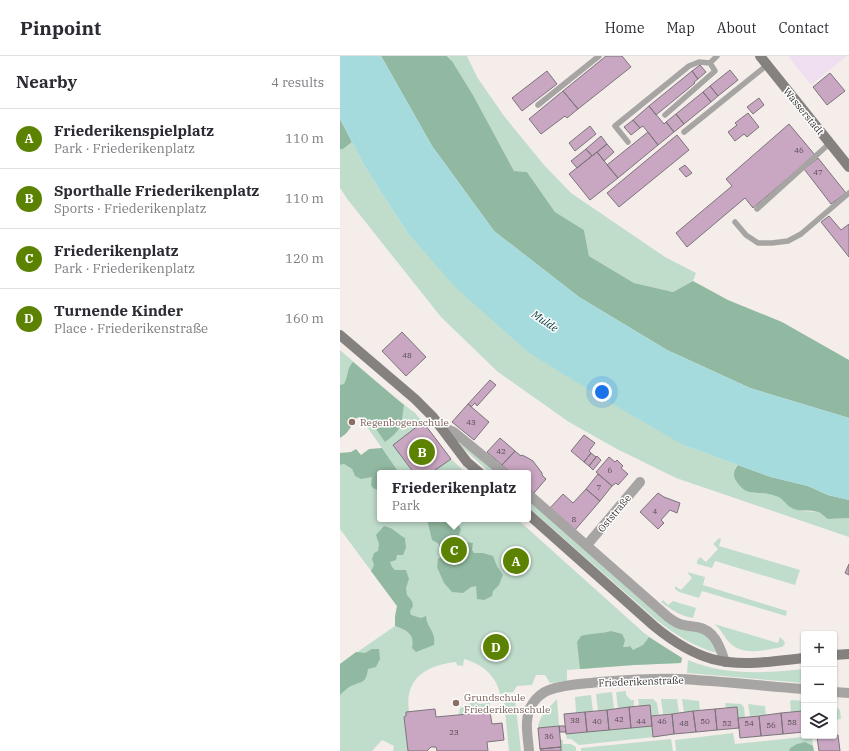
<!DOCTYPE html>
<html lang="en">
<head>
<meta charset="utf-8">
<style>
	:root { --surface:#fff; --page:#f7f7f7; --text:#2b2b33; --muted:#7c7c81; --line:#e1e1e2; --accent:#5c8202 }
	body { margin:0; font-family:"IBM Plex Serif",serif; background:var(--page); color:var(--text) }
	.controls { position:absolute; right:12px; bottom:12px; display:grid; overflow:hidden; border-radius:4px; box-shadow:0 1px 3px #0004 }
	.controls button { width:36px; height:36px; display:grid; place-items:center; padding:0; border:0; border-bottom:1px solid var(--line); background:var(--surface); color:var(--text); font:20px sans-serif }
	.you { position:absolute; left:262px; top:336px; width:14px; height:14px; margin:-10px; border:3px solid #fff; border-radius:50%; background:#1a73e8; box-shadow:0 0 0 6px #1a73e833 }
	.badge { display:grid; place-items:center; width:26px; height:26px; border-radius:50%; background:var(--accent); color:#fff; font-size:13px; font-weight:700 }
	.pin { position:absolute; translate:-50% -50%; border:2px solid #fff; box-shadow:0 1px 4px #0006 }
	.popup { position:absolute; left:37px; top:414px; width:154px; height:52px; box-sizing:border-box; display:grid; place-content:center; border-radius:4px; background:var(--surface); filter:drop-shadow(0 1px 3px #0005); font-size:13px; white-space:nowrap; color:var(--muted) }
	.popup b { font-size:15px; color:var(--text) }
	.popup::after { content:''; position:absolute; left:50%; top:100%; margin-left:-8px; border:8px solid transparent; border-top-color:var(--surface) }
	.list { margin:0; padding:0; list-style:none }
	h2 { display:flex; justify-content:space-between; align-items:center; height:52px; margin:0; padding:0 16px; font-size:17px }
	h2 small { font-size:13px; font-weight:400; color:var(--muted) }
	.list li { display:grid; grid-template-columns:26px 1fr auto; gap:12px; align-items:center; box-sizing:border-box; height:60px; padding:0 16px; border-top:1px solid var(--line) }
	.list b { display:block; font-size:15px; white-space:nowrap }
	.list p { margin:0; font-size:13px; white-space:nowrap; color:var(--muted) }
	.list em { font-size:13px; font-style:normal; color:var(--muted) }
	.icon { flex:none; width:22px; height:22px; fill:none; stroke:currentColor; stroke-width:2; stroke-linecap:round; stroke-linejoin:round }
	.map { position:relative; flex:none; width:509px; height:695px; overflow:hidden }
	header { display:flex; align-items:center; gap:24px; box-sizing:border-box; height:56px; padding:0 20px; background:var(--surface); border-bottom:1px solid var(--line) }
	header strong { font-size:19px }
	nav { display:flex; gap:22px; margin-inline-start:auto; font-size:14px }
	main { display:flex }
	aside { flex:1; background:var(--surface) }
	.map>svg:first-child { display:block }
	.commercial { fill:#efdff1 }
	.green { fill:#c0ddcc }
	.forest { fill:#91b9a1 }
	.water { fill:#a6dbde }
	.building { fill:#c9a6c2; stroke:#7b757a }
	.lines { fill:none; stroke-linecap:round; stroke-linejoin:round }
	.lane { stroke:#a7a5a3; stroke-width:5.5 }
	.street { stroke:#a7a5a3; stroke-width:10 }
	.secondary { stroke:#85817e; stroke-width:10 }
	.education-dot { fill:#8d6e63; stroke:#fff; stroke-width:1.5 }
	.labels { text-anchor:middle; stroke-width:3; stroke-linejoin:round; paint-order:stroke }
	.number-label { font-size:8px; fill:#584e54 }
	.street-label { font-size:10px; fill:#33312f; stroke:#fff }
	.education-label { font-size:10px; fill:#785e54; stroke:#fff; text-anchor:start }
	.water-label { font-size:11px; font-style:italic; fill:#04383b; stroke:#fff }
</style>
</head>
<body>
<header>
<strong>Pinpoint</strong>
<nav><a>Home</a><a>Map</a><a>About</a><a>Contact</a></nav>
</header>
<main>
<aside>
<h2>Nearby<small>4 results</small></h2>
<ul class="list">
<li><span class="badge">A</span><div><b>Friederikenspielplatz</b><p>Park · Friederikenplatz</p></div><em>110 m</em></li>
<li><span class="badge">B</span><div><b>Sporthalle Friederikenplatz</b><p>Sports · Friederikenplatz</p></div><em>110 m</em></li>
<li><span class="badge">C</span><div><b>Friederikenplatz</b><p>Park · Friederikenplatz</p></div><em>120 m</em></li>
<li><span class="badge">D</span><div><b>Turnende Kinder</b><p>Place · Friederikenstraße</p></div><em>160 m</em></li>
</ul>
</aside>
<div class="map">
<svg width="509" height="695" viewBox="0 0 509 695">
	<rect width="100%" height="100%" fill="#f4edea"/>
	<path class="commercial" d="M448,0H507L471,29Z"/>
	<path class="green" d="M108,0H127L137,21L164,60L204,109L231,137L325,201L356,217L353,225L333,236L294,227L249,200L244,174L215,156L187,116L174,115L133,39L112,5Z
		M12,86L25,111L67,176L343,389L398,409L395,412L413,437L433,438L443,443L450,451L462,455L478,456L488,463L509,462V481L336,422L277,393L229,366L158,316L101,261L8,144L0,132V93H3Z
		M0,294L54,341L75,357L83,366L111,403L126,417H40V463H177L303,576L320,589L342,602L341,607L294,609L227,614V625L210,627L205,619H196L192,629L177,630L173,636L160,638C156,619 142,608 124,603L123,610L117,609L116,606C87,609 64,622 69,655L66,656V660L64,661L68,695H53L54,690L42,684L32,695H0V608L55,570V561L57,550L0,473V409L4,408L12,413L15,420L47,399L0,333Z
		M119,387L160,417H150L123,392Z
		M188,442L330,567L362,577L371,582L377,597C354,591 332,577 313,561L188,451Z
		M379,482L381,483L379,490L460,514L455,529L375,505L372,512L357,508V505L360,501L366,506L378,493L373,488Z
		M347,516L365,521L363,529L447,555L446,560L362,535L359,542L339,536L335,533V530L341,534L352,522Z
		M323,544L328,549L333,545L356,552L353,562C340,560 332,554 321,546Z
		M374,568L438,587L440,581L444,585L445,588L442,591C425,594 401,601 388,585C383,579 381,573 374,568Z
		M348,604C386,620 423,617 464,613V627L347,617Z
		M286,635V639L291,644H294V651L278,653L276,636Z
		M272,636L274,653L258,655L256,638Z
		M251,639L253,655L236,657L235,641Z
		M217,643L219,670L198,672C198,661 210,651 217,643Z
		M298,643H313L317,647L319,659L311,660L310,649L299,650Z
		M321,643H337L339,657L323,658Z
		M342,643L359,645L360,655L344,656Z
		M175,644L181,695H169L164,645Z
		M452,644L464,645V655L451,656L450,645Z
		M136,646L139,648L150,647V656L119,658L120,652C126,650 128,647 136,646Z
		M385,647L401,648L404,651L405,661L398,662L386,652Z
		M408,648L425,650L426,659L410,660Z
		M494,649L500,654L501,663L494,664V667Z
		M312,670L314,681L399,672L239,689L231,683H227L226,678Z
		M393,677L395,688L472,680L473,690C462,686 461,686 450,692L449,695H336L335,684Z
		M331,683L333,695H241V692Z
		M220,684H223V688H231L236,691V695H221Z"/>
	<path class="forest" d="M41,0H107L112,5L133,39L174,115L187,116L215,156L244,174L249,200L294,227L333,236L353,225L388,244L442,266L509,304V362L410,332L327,294L239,241L154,175L92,90Z
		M0,63L12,86L3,93H0Z
		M13,306L64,349C61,369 63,373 45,386L34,370L25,368L20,361L14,363C11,372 8,377 0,382V329L4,328C9,319 6,314 13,306Z
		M42,392L59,417H40V435L33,432L31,429L32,421L21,423L15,420L12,413L4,408L0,409V397L11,396L16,393L21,399L29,393Z
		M398,409L431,421L468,430L488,439L509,444V462L488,463C485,461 481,457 478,456C469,453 459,457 450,451C444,447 444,442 433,439C416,434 407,443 395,423C393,419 394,413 398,409Z
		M87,463H108V465L118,467L121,474L118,481L120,485L133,487L132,494L134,497H143L153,500L157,510L163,519L159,529L153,535L152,540L144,544L137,543L136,530L131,531L123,537L112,536L104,527L97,511L98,503L103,499L99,496V488L92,484Z
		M44,470C54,472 56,477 65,482L66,492L63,499H57L56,504L50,506L52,511L55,514H66L69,523L66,532L67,539L72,545L73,550L70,555L71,559L81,562L86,560C87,573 96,574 94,589L76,596L72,592C75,578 67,574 55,570V561L57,550L31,515L34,509L32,503L34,497L38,495L39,488L36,479Z
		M271,575L282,578L285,584L283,591H287L290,590L293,594L303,589L309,581L342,602L341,607L294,609L240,613L237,586L241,580C251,577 261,578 271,575Z
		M32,593H39L40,603L36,611L28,613C26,628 22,625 11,630C7,632 3,636 0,639V608L16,596L25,597Z
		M465,686L473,690L474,695H449L450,692L457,688Z"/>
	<path class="water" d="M0,0H41L92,90L154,175L239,241L327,294L410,332L509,362V444L488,439L468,430L431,421L343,389L259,340L189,297L116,232L67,176L25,111L0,63Z"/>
	<path class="building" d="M266,0H282L291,11L238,53L223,35Z
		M360,9L366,16L358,23L352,15Z
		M390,14L398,24L378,40L370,30Z
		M207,15L217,28L182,55L172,42Z
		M352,15L358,23L354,26L355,27L316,59L309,50Z
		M490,17L505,35L487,49L473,31Z
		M370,30L378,40L371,46L363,36Z
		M223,35L238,53L227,62L225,60L201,78L189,63Z
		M363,36L371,46L344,68L336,58Z
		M419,42L424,49L413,58L407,51Z
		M309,50L324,68L326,66L334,76L318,89L303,70L300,72L293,64Z
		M408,57L419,71L407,81L404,78L395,85L388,76L397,69L395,67Z
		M336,58L344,68L334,76L326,66Z
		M293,64L300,72L291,79L284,71Z
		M449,68L475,99L413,152L405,142L347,191L336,177L392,130L386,123Z
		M250,70L256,78L235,95L229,87Z
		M308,76L318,89L278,122L267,109Z
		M337,79L349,94L279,151L267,137Z
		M261,80L267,88L252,100L246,93Z
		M267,88L274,96L264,105L257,96Z
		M246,93L252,100L237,112L231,105Z
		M257,96L278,122L250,144L229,118Z
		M478,102L506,137L491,148L464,113Z
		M345,109L352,117L346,121L339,113Z
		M489,160L501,174L509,168V201L481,166Z
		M62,276L86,301L66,320L42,295Z
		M150,324L156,329L137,350L135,347L131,351L128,348Z
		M128,348L149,366L134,384L112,366Z
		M83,366L111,403L91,417H74L53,389Z
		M244,379L255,387L249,395L251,397L244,406L231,395Z
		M160,382L175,395L162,409L147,396Z
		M175,395L181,400L182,399L188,402L193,405L202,417V419L206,423L194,437L188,432V417H171L162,409Z
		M251,397L256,401L249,410L244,406Z
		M257,400L261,404L253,414L249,410Z
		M269,401L275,406L277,404L283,410L281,412L288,418L278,429L276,427L272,430L256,416Z
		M258,418L272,430L260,445L246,433Z
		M246,433L260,445L235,474L210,452L223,438L233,447Z
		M318,437L324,441L340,447L337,457L330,454L321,464L324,467L318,473L300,456Z
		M509,508V519L505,517Z
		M310,649L312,670L291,672L289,651Z
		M289,651L291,672L269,674L267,654Z
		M397,651L399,672L377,674L375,653Z
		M95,653L96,661L150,656L152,668L162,667L164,684L147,686L148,695H97L96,691H91L87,695H68L64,661L66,660V656Z
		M375,653L377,674L356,676L353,655Z
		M267,654L269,674L247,676L245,656Z
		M353,655L356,676L334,678L332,658Z
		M462,655L464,676L443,678L441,657Z
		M462,655H464V674Z
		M245,656L247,676L226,678L224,658Z
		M441,657L443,678L421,680L419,660Z
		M332,658L334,678L313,681L311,660Z
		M419,660L421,680L400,682L398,662Z
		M219,670L221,691L200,693L198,672Z
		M219,670H225L226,676H220Z
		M498,679L500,695H479L477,681Z
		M221,691V695H201L200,693Z"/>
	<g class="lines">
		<path class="lane" d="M198,49L259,0
			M325,59L375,15L370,7L377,0
			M344,76L427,9
			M288,86L275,70L349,10L359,6L370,7
			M417,153L490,87
			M395,166L406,179L418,187H432L448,185L461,178L509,137"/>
		<path class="street" d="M100,370L114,376L164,417
			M188,438L328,561C340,570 343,569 357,571C375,574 380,591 385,606
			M247,489L300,426
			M494,636L509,637
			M189,695C188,680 183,661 193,647C196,642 203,636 209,634C225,628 244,628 260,626C286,624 313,622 339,623C381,625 423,630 464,633"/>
		<path class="secondary" d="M420,0L509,111
			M0,279L75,343L93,361L127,406L140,417
			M188,458L314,570C331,584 351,597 372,603C402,611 434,605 464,602
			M494,599L509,598"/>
	</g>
	<g class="education-dot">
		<circle cx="12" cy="366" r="4"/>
		<circle cx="116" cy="647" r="4"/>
	</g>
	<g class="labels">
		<g class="number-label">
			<text x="459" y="97">46</text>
			<text x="478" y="119">47</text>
			<text x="67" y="302">48</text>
			<text x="131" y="369">43</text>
			<text x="161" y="398">42</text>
			<text x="270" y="417">6</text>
			<text x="259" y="434">7</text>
			<text x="315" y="458">4</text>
			<text x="234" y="466">8</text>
			<text x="279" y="666">42</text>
			<text x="235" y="667">38</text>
			<text x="257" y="668">40</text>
			<text x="301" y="668">44</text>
			<text x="322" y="668">46</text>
			<text x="365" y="668">50</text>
			<text x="452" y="669">58</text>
			<text x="344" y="670">48</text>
			<text x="387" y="670">52</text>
			<text x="409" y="670">54</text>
			<text x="431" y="672">56</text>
			<text x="114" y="679">23</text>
			<text x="209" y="683">36</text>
		</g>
		<g class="street-label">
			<text transform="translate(464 55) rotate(51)" y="4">Wasserstadt</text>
			<text transform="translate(274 457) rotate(-50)" y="4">Oststraße</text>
			<text transform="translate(301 625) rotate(-2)" y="4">Friederikenstraße</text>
		</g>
		<g class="education-label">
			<text x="20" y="370">Regenbogenschule</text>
			<text x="124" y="645">Grundschule<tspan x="124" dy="12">Friederikenschule</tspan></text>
		</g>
		<g class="water-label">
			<text transform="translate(205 265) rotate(34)" y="4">Mulde</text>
		</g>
	</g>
</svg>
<div class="controls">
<button>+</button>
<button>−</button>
<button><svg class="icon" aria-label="layers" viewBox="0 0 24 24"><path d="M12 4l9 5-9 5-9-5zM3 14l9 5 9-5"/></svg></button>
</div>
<div class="you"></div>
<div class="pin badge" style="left:176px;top:505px">A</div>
<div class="pin badge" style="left:82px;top:396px">B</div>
<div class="pin badge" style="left:114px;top:494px">C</div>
<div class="popup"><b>Friederikenplatz</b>Park</div>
<div class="pin badge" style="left:156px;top:591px">D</div>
</div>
</main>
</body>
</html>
